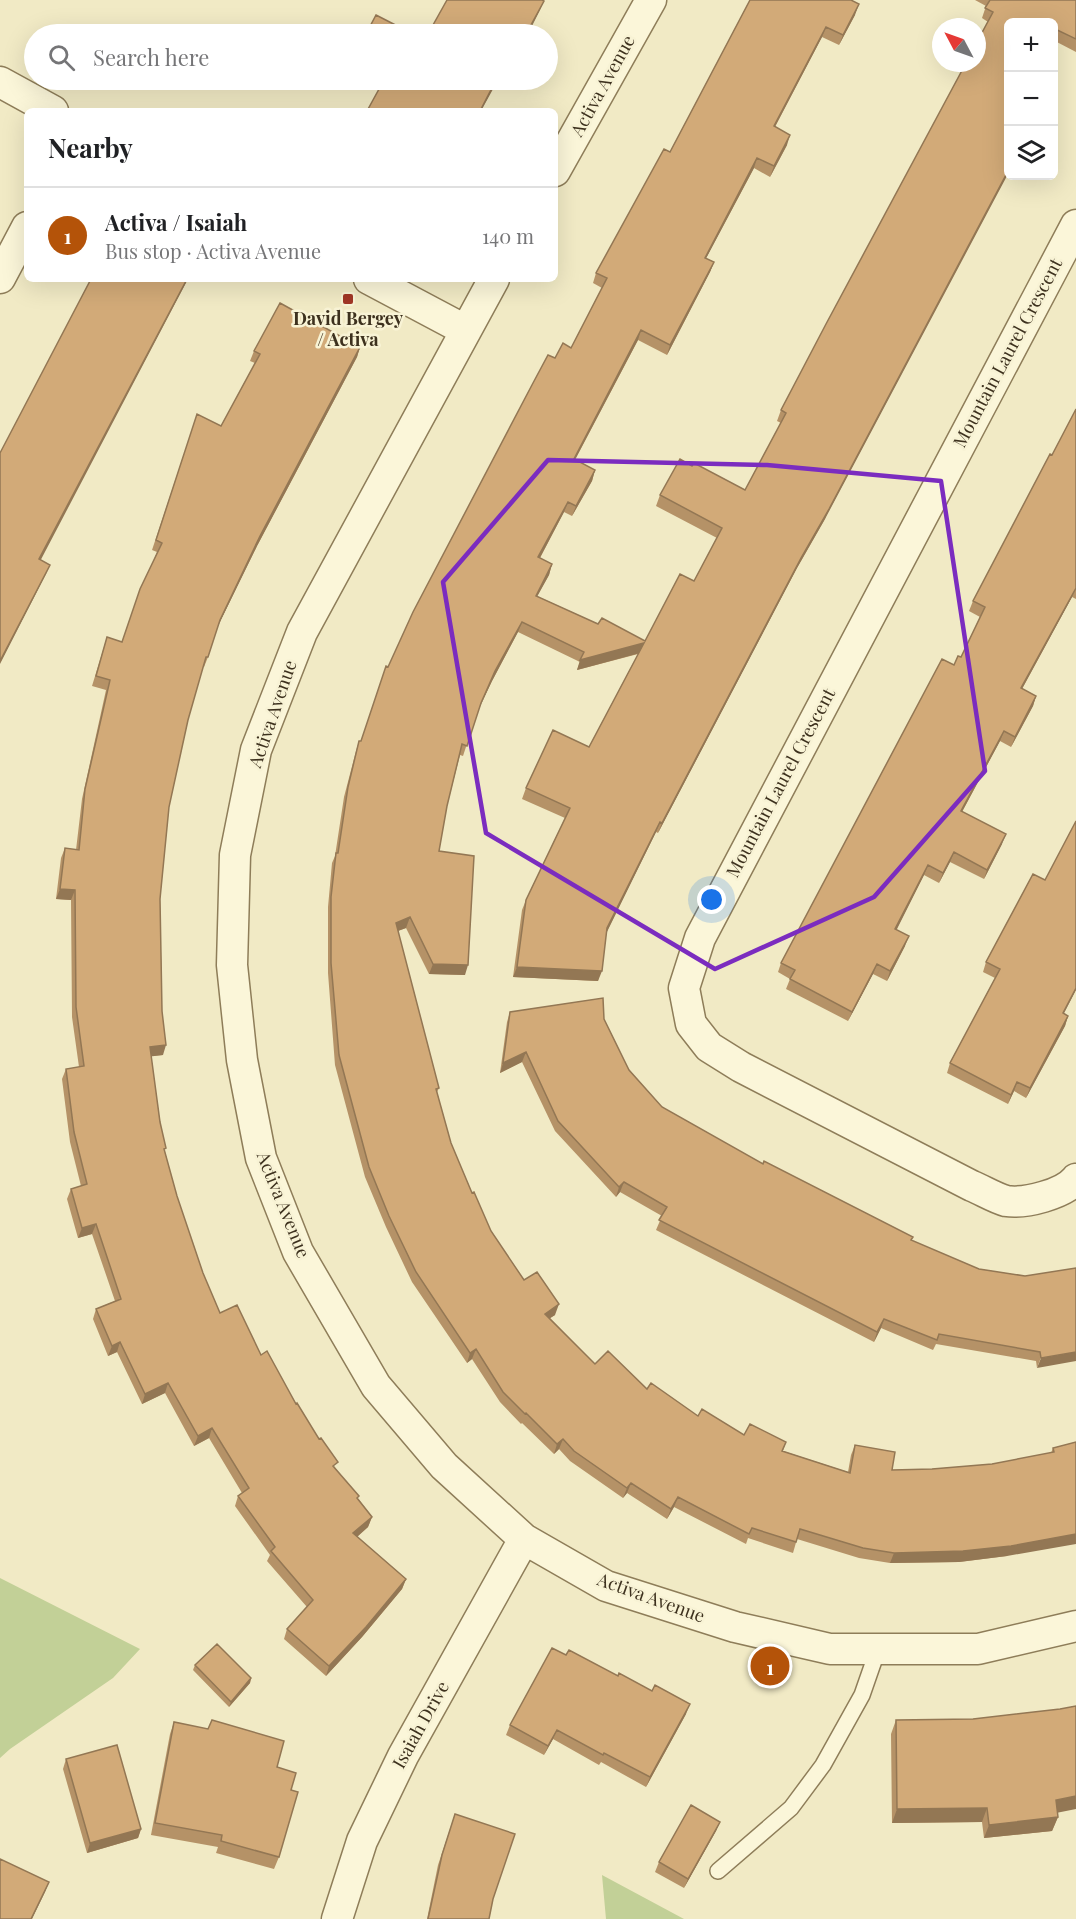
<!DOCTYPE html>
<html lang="en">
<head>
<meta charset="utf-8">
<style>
	:root { --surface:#fff; --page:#f2f2f2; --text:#202124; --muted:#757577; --line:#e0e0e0; --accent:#b45309 }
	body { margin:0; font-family:"Playfair Display",serif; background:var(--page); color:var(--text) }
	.controls { position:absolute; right:18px; top:18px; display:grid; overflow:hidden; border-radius:9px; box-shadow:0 6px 24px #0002 }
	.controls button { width:54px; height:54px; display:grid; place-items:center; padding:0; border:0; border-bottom:2px solid var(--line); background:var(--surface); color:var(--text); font:30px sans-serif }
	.compass { position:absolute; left:932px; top:18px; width:54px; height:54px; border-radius:50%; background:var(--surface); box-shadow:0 6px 24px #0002; rotate:311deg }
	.you { position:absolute; left:712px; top:900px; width:21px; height:21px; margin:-15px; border:4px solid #fff; border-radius:50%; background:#1a73e8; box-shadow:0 0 0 9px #1a73e833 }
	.badge { display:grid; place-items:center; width:39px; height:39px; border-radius:50%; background:var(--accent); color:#fff; font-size:20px; font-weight:700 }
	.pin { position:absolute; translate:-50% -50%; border:3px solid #fff; box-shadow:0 2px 6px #0006 }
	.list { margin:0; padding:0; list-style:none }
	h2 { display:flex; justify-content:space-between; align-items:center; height:78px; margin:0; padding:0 24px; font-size:26px }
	h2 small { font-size:20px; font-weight:400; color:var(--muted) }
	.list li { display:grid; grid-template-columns:39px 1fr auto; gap:18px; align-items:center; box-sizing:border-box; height:96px; padding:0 24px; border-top:2px solid var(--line) }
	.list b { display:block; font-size:22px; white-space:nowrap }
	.list p { margin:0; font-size:20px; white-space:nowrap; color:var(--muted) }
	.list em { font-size:20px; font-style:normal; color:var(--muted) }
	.icon { flex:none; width:33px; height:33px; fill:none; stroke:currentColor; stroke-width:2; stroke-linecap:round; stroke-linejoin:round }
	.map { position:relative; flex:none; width:1076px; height:1919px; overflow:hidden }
	.search { position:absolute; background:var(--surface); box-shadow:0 6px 24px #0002; left:24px; top:24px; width:534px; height:66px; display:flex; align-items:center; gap:15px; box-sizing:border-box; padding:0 21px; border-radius:33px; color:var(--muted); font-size:22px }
	.panel { position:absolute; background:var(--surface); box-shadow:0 6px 24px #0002; left:24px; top:108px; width:534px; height:174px; border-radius:9px }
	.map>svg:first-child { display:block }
	.green { fill:#c2d097 }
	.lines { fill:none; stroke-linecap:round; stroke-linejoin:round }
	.lane-casing { stroke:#8e7d59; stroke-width:18 }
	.street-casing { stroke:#8e7d59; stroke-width:33 }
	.lane { stroke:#fbf6d9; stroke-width:15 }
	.street { stroke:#fbf6d9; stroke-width:30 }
	.wall { fill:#b59267 }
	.shaded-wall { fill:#937754 }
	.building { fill:#d2aa78; stroke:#937754; stroke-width:1.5 }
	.marked { fill:none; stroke:#7b2cbf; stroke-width:4.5; stroke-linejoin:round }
	.poi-dot { fill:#a13625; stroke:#f8f3d5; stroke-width:2 }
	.labels { text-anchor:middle; stroke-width:5; stroke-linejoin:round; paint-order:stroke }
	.street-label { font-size:18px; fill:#3d311e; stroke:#f8f3d5 }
	.poi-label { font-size:18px; font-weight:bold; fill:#3d311e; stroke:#f8f3d5 }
</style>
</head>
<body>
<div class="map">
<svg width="1076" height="1919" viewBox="0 0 1076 1919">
	<rect width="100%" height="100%" fill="#f1eac5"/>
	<path class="green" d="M0,1578L140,1649L113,1678L10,1749L0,1758Z
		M602,1875L684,1919H606Z"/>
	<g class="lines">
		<defs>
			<path id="lane" d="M718,1871L791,1808L823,1765L862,1695L878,1649"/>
			<path id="street" d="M0,82L53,111
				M555,171L651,0
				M1076,225L700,938L684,988L691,1024L709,1047L741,1067L972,1186C982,1190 995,1198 1006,1201C1025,1204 1064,1194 1076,1179
				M0,278L27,227
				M369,279L465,330
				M494,279L302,632L256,750L235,855L232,965L242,1060L261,1158L298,1252L376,1386L444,1466L524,1539L606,1586L735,1627L830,1649H978L1076,1626
				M337,1919L362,1841L403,1756L524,1539"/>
		</defs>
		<use href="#lane" class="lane-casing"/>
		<use href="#street" class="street-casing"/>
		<use href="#lane" class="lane"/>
		<use href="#street" class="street"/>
	</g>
	<path class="wall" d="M750,0L855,15L839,45L822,37L775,127L787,145L770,177L754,168L706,258L714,262L710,272L667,355L638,340L575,460L595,470L592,481L572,516L564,512L540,558L552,564L549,575L537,596L598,624L645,641L694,581L717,538L656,506L660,495L692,466L745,490L781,423L777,421L781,410L988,22L982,18L986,6L975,0H1076V52L1053,40V22H1008L825,519L797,568L658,833L656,832L607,931L598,981L513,977L522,910L526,900L565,818L522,799L526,788L589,747L638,654L577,670L580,662L518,632L492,681L478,710L463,756L460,755L447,806L439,851L465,975L429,974L406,928L398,931L439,1088L437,1092L451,1143L472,1193L491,1231L524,1280L555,1315L550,1318L595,1364L698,1416L744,1435L786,1442L783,1451L848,1472L851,1455L855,1445L892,1470L932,1469L992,1464L1051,1453L1053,1448L1076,1442L1007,1556L959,1562L890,1563L859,1558L797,1539L793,1553L748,1538L746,1544L674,1507L667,1519L627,1493L623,1498L570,1461L559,1449L554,1454L522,1423L521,1424L500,1402L472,1359L467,1363L412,1282L386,1227L365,1177L335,1065L328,973V907L332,863L335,856L344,797L356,751L359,741H361L388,667L555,358L571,348L602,288L593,283L596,273L670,152Z
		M360,347L357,357L257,546L217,628L208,657L204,667H203L188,720L169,807L160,899L163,1055L151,1056L160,1122L165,1152L177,1196L203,1273L220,1313L261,1355L296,1404L336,1469L372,1517L368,1527L357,1537L406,1579L402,1589L362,1637L326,1676L284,1639L287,1629L307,1607L267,1561L270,1555L235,1506L238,1496L242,1493L209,1438L194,1446L165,1393L142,1404L117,1352L108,1356L93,1319L96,1309L115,1301L92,1234L78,1238L67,1199L71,1189L81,1186L70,1142L62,1079L66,1069L79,1067L72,1017L71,900L56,899L61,858L65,848L76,850L82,799L106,690L92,686L107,637L122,642L157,552L152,550L194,424L221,426L255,363L250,361L254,351Z
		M1076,409V599L1072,597L1022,689L1036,696L1033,706L1011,747L1000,741L962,812L1002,844L984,879L950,862L939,883L924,875L896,930L905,946L887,981L873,974L848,1021L786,989L790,979L778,972L781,963L954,665L961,657L980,617L969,611L973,601L1052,455Z
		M1033,874L1064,1014L1068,1016L1065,1026L1026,1098L1014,1091L1008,1104L947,1073L950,1063L995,978L983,972L986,962Z
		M510,1012L604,1019L629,1070L662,1107L763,1164L912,1241L979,1269L1025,1276L1074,1269L1037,1368L1036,1361L936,1344L933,1350L881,1328L874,1342L656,1230L662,1216L620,1192L616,1197L555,1131L522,1062L500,1073L507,1022Z
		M195,1665L251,1678L250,1683L229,1707L193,1670Z
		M686,1714L646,1787L601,1762L599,1765L553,1739L544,1755L506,1735L510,1725Z
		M896,1720L1057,1813L1058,1817L1052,1831L984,1838L982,1822L892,1823L891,1734Z
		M174,1722L277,1767L291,1790L279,1857L274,1869L216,1853L218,1847L151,1835L170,1734Z
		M66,1759L141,1829L138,1838L87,1853L63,1769Z
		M455,1814L493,1899L489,1919H427L438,1865Z
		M720,1822L716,1831L684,1888L655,1872L659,1862Z"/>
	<path class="shaded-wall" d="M544,1L540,10L528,34H526Z
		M859,4L855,15L839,45L843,35Z
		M826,27L822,37L770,136L774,126Z
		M496,80H498L481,111H480Z
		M790,135L787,145L770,177L774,166Z
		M757,158L754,168L701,268L705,258Z
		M1008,171V174L825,519L797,568L658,833L662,823L801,558Z
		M714,262L710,272L667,355L670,345Z
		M187,279H188L36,569L39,559Z
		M641,330L638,340L570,469L574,459Z
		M360,347L357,357L257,546L216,630L220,620L260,536Z
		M595,470L592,481L572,516L576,506Z
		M568,502L564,512L535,567L538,557Z
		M552,564L549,575L532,606L536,596Z
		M50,565L46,574L0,664V661Z
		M1076,588L1072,597L1017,698L1021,688Z
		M522,622L518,632L492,681L477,713L495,671Z
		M644,643L640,653L577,670L580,660Z
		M1036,696L1033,706L1011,747L1015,737Z
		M1004,731L1000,741L957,821L961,811Z
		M660,822L656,832L604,938L607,928Z
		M1006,834L1002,844L984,879L987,870Z
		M954,852L950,862L939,883L943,873Z
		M928,865L924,875L892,939L895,929Z
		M60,889L75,890L71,900L56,899Z
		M410,917L406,928L392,933L396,923Z
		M909,936L905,946L887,981L890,971Z
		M433,964L468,965L465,975L429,974Z
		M877,964L873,974L848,1021L852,1012Z
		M517,967L602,971L598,981L513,977Z
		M1076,988V990L1059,1023L1063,1013Z
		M1068,1016L1065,1026L1026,1098L1030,1088Z
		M166,1045L163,1055L146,1057L150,1047Z
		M526,1052L522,1062L500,1073L503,1063Z
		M1017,1082L1014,1091L1008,1104L1011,1095Z
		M624,1182L620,1192L616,1197L619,1187Z
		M96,1224L92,1234L78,1238L82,1228Z
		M559,1304L555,1315L541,1324L545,1314Z
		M884,1319L881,1328L874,1342L877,1332Z
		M120,1342L117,1352L108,1356L112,1346Z
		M476,1349L472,1359L467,1363L470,1353Z
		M1076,1352V1361L1037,1368L1041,1358Z
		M168,1383L165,1393L142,1404L145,1394Z
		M212,1428L209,1438L194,1446L198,1436Z
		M563,1439L559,1449L554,1454L557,1444Z
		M631,1483L627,1493L623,1498L627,1488Z
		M678,1497L674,1507L667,1519L671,1509Z
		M372,1517L368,1527L350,1543L353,1533Z
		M1076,1534V1544L1007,1556L959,1562L890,1563L894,1553Z
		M406,1579L402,1589L362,1637L326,1676L329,1666Z
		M251,1678L250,1683L229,1707L231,1702Z
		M690,1704L686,1714L646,1787L650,1777Z
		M557,1730L553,1739L544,1755L548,1746Z
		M1076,1796V1809L1051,1814L1056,1800Z
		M987,1808L982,1822L892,1823L897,1809Z
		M1058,1817L1052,1831L984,1838L989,1825Z
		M720,1822L716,1831L684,1888L688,1879Z
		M141,1829L138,1838L87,1853L90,1843Z
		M49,1882L45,1892L32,1919H31Z"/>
	<path class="building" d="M447,0H542L544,1L526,34H428Z
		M750,0H851L859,4L843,35L826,27L774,126L790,135L774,166L757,158L705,258L714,262L670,345L641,330L574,459L595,470L576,506L568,502L538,557L552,564L536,596L598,624L602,618L645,641L680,574L694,581L722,528L660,495L680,459L692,466L694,463L745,490L786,413L781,410L826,324L966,63H977V42L993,12L985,8L990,0H1076V39L1053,28V22H1008V171L829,509L801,558L662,823L660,822L607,928L602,971L517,967L526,900L570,808L526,788L553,730L589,747L644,643L580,660L584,652L522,622L495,671L481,703L467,746L462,744L447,806L439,851L474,856L468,965L433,964L410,917L396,923L439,1088L436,1089L451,1143L472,1193L474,1192L491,1231L524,1280L537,1272L559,1304L545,1314L595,1364L608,1351L647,1389L651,1383L698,1416L702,1409L744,1435L750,1424L786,1442L782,1451L850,1473L855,1445L895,1452L892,1470L932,1469L992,1464L1054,1452L1053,1448L1076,1442V1534L1011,1546L963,1551L894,1553L863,1548L800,1529L796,1542L752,1528L749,1534L678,1497L671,1509L631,1483L627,1488L574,1451L563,1439L557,1444L526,1413L525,1414L503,1392L476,1349L470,1353L416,1272L389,1216L369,1167L339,1055L331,963V897L336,853H338L348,787L359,741H361L386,666L388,667L413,612L533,383L548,355L555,358L563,343L571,348L607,278L596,273L664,149L670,152Z
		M376,15L413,34H366Z
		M384,80H496L480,111H367Z
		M91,279H187L39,559L50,565L0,661V453Z
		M280,303L360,347L260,536L220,620L208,657H206L188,720L169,807L160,899L162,1011L166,1045L150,1047L160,1122L166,1148L164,1149L177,1196L203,1273L220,1313L237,1305L261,1355L267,1351L296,1404L297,1403L319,1439L321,1438L338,1462L333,1466L359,1496L357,1498L372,1517L353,1533L406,1579L366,1627L329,1666L287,1629L313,1600L271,1551L275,1547L238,1496L249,1488L212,1428L198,1436L168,1383L145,1394L120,1342L112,1346L96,1309L121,1299L96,1224L82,1228L71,1189L87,1184L74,1132L66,1069L84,1066L76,1007L75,890L60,889L65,848L79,850L85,789L110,680L96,676L107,637L122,642L140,589L162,543L156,540L197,414L221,426L260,354L254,351Z
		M1076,409V588L1021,688L1036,696L1015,737L1004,731L961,811L1006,834L987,870L954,852L943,873L928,865L895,929L909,936L890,971L877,964L852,1012L790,979L795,970L781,963L942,659L954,665L958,656L961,657L985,607L973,601L1050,454L1052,455Z
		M1076,821V988L1063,1013L1068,1016L1030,1088L1017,1082L1011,1095L950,1063L1000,969L986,962L1033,874L1045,880Z
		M603,998L604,1019L629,1070L662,1107L763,1164L764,1161L913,1237L911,1240L979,1269L1025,1276L1076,1268V1352L1041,1358L1040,1352L939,1334L937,1340L884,1319L877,1332L659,1220L667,1207L624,1182L619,1187L558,1121L526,1052L503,1063L510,1012Z
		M217,1644L251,1678L231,1702L195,1665Z
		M552,1648L566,1655L569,1650L618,1676L619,1673L652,1691L655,1685L690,1704L650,1777L604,1753L603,1755L557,1730L548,1746L510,1725Z
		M1076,1706V1796L1056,1800L1058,1817L989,1825L987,1808L897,1809L896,1720L973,1719L1060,1709Z
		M212,1720L284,1741L277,1767L296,1773L291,1790L298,1792L279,1857L221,1841L222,1835L155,1823L174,1722L208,1729Z
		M117,1745L141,1829L90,1843L66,1759Z
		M691,1805L720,1822L688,1879L659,1862Z
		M455,1814L515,1834L493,1899L489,1919H428L442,1855Z
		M0,1859L49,1882L31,1919H0Z"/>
	<path class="marked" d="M548,460L767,465L941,481L985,771L874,897L715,969L486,833L443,582Z"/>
	<rect class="poi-dot" x="342" y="293" width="12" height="12" rx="3"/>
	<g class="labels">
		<g class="street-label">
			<text transform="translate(603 86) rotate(-61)" y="6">Activa Avenue</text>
			<text transform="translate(1008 353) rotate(-62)" y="6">Mountain Laurel Crescent</text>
			<text transform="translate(273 714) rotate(-71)" y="6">Activa Avenue</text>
			<text transform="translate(781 783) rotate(-62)" y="6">Mountain Laurel Crescent</text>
			<text transform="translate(283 1205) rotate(68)" y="6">Activa Avenue</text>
			<text transform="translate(651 1598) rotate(20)" y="6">Activa Avenue</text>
			<text transform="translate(421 1725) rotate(-61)" y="6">Isaiah Drive</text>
		</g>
		<g class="poi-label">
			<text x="348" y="325">David Bergey<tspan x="348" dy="21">/ Activa</tspan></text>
		</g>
	</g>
</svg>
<div class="controls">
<button>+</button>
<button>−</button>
<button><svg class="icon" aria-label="layers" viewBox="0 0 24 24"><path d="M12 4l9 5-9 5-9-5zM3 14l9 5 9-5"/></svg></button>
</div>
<svg class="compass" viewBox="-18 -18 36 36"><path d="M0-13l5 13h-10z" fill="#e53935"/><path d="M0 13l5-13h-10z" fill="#757577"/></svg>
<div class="you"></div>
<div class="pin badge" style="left:770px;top:1666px">1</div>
<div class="search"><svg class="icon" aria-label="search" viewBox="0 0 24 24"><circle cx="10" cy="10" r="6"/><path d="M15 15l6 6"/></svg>Search here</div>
<section class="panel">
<h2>Nearby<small></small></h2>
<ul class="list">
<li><span class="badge">1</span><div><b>Activa / Isaiah</b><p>Bus stop · Activa Avenue</p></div><em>140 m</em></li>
</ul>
</section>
</div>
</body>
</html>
